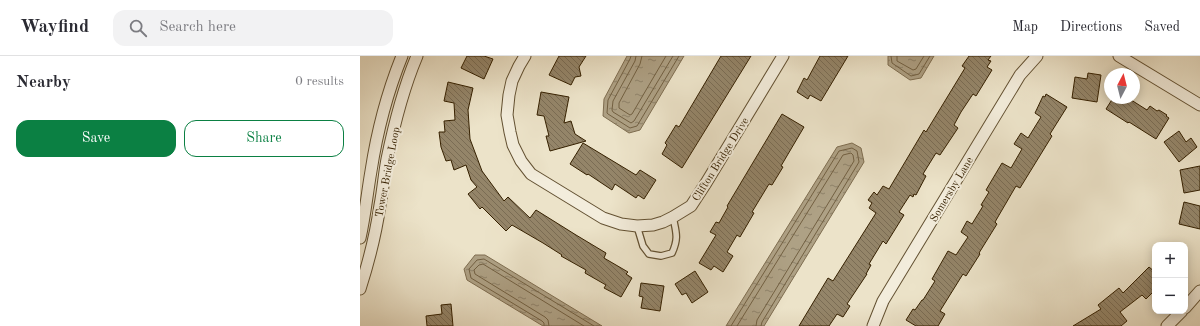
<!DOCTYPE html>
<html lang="en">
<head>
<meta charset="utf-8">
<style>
	:root { --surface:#fff; --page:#f2f2f3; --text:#2b2b33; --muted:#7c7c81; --line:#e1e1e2; --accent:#0b8043 }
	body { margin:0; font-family:"Old Standard TT",serif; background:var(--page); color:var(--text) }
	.controls { position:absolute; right:12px; bottom:12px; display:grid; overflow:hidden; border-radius:8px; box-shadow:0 2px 10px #0003 }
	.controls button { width:36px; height:36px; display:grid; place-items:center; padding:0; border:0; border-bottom:1px solid var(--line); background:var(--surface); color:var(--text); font:20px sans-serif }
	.compass { position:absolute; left:744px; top:12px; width:36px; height:36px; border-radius:50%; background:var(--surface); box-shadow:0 2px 10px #0003; rotate:7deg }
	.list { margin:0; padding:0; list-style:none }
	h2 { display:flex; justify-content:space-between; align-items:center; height:52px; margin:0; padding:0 16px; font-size:17px }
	h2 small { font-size:13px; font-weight:400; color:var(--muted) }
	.actions { display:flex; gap:8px; padding:12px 16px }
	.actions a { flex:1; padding:9px 0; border:1px solid var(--accent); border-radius:12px; text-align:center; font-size:14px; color:var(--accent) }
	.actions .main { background:var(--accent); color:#fff }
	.icon { flex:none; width:22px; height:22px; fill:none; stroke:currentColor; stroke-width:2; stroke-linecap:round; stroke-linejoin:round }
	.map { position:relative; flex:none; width:840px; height:270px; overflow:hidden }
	header { display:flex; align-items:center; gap:24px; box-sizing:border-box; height:56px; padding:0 20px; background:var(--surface); border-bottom:1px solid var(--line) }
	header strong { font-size:19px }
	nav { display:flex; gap:22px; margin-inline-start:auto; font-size:14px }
	.search { width:280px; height:36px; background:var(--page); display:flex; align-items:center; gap:10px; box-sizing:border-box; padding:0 14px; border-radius:12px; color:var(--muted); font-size:15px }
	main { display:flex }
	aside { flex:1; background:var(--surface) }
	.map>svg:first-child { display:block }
	.water { fill:url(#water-ripples); stroke:#7e6d50 }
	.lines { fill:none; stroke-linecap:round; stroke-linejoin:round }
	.shore { stroke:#726042; stroke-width:1 }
	.building { fill:url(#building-back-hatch); stroke:#352000 }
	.service-casing { stroke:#635132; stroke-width:8 }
	.minor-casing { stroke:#635132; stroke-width:13 }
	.service { stroke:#f3eddc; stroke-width:5.5 }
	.minor { stroke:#f3eddc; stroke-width:11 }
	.labels { text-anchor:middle; stroke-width:4; stroke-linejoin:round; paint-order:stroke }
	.street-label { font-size:11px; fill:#352000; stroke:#f3eddc }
</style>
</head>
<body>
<header>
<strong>Wayfind</strong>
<div class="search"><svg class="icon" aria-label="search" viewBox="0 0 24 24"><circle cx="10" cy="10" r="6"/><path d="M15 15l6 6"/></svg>Search here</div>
<nav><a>Map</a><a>Directions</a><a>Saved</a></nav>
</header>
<main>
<aside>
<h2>Nearby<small>0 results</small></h2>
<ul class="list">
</ul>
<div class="actions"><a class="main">Save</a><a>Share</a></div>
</aside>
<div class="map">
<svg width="840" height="270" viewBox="0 0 840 270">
	<defs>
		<pattern id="water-ripples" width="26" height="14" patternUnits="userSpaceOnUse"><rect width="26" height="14" fill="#aea185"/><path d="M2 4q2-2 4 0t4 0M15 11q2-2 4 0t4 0" fill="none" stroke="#8e836a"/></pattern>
		<pattern id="building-back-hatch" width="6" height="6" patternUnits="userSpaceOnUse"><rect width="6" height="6" fill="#948569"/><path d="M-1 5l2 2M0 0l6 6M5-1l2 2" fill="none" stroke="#7a6c54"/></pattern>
	</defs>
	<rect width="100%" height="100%" fill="#ece3c9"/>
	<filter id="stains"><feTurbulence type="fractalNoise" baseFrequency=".005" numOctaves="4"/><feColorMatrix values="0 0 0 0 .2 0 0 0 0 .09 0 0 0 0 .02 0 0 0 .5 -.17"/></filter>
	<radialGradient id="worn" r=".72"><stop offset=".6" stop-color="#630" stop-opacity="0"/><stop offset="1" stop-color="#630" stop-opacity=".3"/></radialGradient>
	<path class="water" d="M267,0H324L280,74L269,77L243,60L244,43Z
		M528,0H574L561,22L550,24L528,9Z
		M492,87L501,92L504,106L404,270H366L477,91Z
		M115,199H125L242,270H183L107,224L104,213Z"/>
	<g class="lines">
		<path class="shore" d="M271,0L270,3L248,44L247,57L248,58L270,72L277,70L319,0
			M276,0L275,5L253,45L252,54L253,56L271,67L274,65L313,0
			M282,0L280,8L259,47V52L270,59L272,58L306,0
			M531,0L532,7L551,20L559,18L570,0
			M537,0V5L553,14L556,13L564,0
			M184,270V267L182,265L111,222L109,213L117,204L124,203L234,270
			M189,270L188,264L185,261L115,218L114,214L119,209L123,208L224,270
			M371,270L479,95L492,92L497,95L499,106L402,266L401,270
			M377,270L483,99L491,97L493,99L494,105L397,264L396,270"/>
	</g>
	<path class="building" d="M107,0H124L133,3L124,23L101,12Z
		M199,0H226L219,11L221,20L215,21L211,29L189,19Z
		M361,0H391L322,112L302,98L307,89L305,87L316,69L319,71Z
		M460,0H488L461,45L450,39L448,43L437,36L444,22L447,24Z
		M609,0H631L628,4L631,5L627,11L632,14L616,40L613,38L601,56L594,69L598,72L580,99L576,97L563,118L566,120L556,139L554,138L553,141L550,139L539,156L544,159L526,188L523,185L509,208L511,209L506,218H507L487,248L490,250L483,261L477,258L469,270H439L468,222L473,225L516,157L509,152L512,147L508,144L514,136L517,139L523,130L529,133L564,74L566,76L605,12L602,10Z
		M728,17L741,19L737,46L712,42L715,21L727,23Z
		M88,26L113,32L108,54L110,83L122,115L144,145L148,141L170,162L176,154L216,179L246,197L244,202L268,216L266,218L272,222L261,241L244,232L246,229L225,217L226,214L201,200L202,199L183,187L152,169L146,175L122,151L120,153L108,138L117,131L111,124L106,109L94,114L91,104L86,105L81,91L79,76H85L84,65L95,64L94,47L84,45Z
		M181,36L209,41L204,67L211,65L215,78L226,85L190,95L186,80H189L184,60L177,59Z
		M686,38L707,51L690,78L692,80L660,132L656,130L635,166L637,168L619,197L620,198L606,220L603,218L580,255L585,258L578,270H556L546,264L553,253L555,254L562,244H563L575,225L572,223L588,195L596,199L608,181L601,176L607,165L612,168L623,150L621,149L629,136L626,134L642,107L651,112L662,93L654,88L661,77L668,82L681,61L675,57L683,40L685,41Z
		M753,42H768L787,54L790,50L797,55L799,54L807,59L806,60L809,62L796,83L769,66L768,67L746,53Z
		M422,58L444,71L421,110L423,111L412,129L409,128L392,156L394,157L380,181L377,179L367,196L373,200L363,216L354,210L351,214L339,207L356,179L350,176L356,166L359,167L368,151L367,150Z
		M819,75L826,86L831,82L837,91L819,106L804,86Z
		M223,87L276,119L280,114L296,124L284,143L278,139L276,142L255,128L252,134L228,118L227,119L210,108Z
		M840,110V134L824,137L820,114Z
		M824,146L840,150V173L819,168Z
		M789,211L795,216V234L786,243L782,239L760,256L767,265L761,270H713L741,253L738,249L759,232L763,237Z
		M335,215L348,236L332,247L326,237L322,239L315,228Z
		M281,227L304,230L300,255L281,252L283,241L279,240Z
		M91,248L93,270H67L66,260L82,258L81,249Z"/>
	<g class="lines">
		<defs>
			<path id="service" d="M277,170L283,190L289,198L301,200L312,197C319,182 316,176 313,161"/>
			<path id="minor" d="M165,0L159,10L152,25L149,39L147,59L150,76L153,89L161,105L171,118L243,162L261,168L277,170L293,169L303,166L313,161L331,150L346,127L423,0
				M759,0L840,49
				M0,182C5,160 7,138 11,115C17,76 27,37 42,0
				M0,233C9,205 16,177 20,149C23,134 24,119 27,103C34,69 43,33 57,0
				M825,252L840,235
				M513,270L523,245L660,19L677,0
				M807,270L822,255"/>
		</defs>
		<use href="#service" class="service-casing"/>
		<use href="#minor" class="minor-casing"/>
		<use href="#service" class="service"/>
		<use href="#minor" class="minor"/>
	</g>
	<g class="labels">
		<g class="street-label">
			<text transform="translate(360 103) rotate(-58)" y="4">Clifton Bridge Drive</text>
			<text transform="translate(27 116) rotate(-79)" y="4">Tower Bridge Loop</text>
			<text transform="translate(591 133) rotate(-59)" y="4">Somersby Lane</text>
		</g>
	</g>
	<rect width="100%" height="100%" filter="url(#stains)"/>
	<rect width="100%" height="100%" fill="url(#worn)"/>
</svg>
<div class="controls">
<button>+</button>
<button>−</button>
</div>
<svg class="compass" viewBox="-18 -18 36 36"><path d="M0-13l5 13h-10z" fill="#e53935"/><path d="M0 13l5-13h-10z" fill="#7c7c81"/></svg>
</div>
</main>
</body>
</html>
